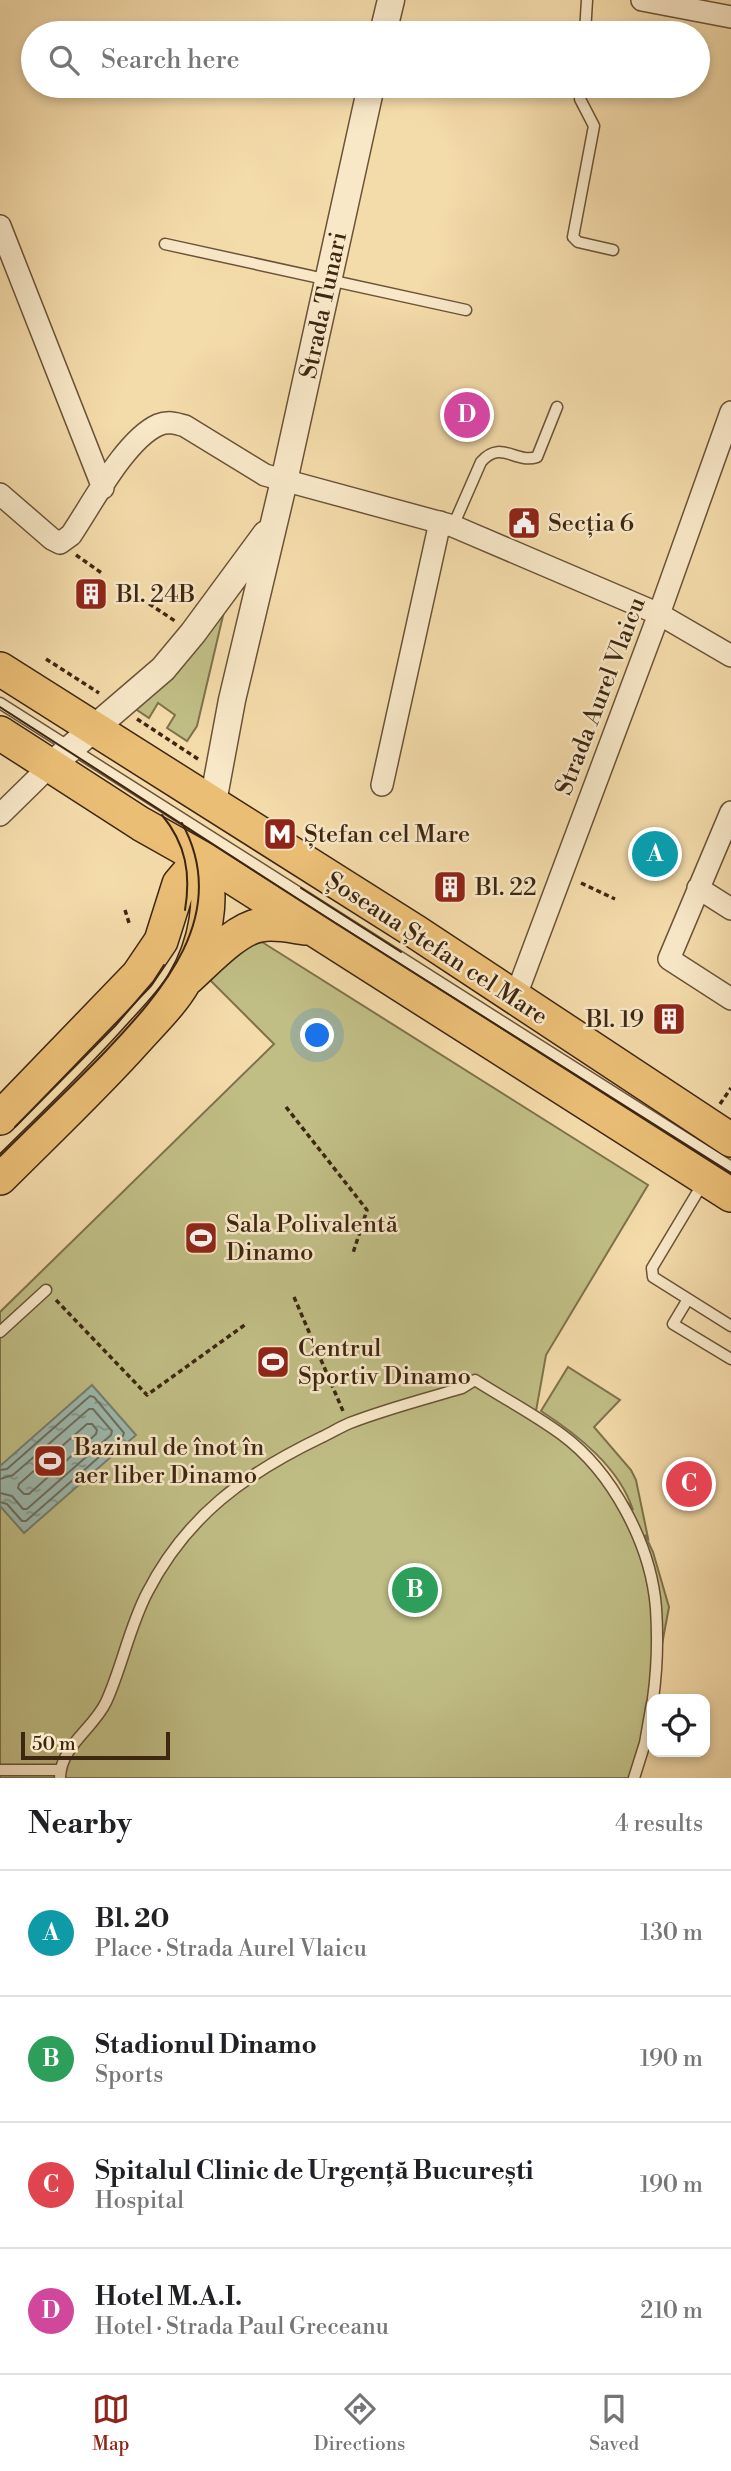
<!DOCTYPE html>
<html lang="en">
<head>
<meta charset="utf-8">
<style>
	:root { --surface:#fff; --page:#f2f2f2; --text:#202124; --muted:#757577; --line:#e0e0e0; --accent:#8f2418 }
	body { margin:0; font-family:"Libre Bodoni",serif; background:var(--page); color:var(--text) }
	.controls { position:absolute; right:21px; bottom:21px; display:grid; overflow:hidden; border-radius:14px; box-shadow:0 4px 10px #0003 }
	.controls button { width:63px; height:63px; display:grid; place-items:center; padding:0; border:0; border-bottom:2px solid var(--line); background:var(--surface); color:var(--text); font:35px sans-serif }
	.scale { position:absolute; left:21px; bottom:18px; width:149px; box-sizing:border-box; padding-left:7px; border:4px solid #3d2612; border-top:0; font-size:19px; line-height:24px; white-space:nowrap; color:#3d2612; -webkit-text-stroke:5px #f8e8c8; paint-order:stroke }
	.you { position:absolute; left:318px; top:1036px; width:24px; height:24px; margin:-18px; border:5px solid #fff; border-radius:50%; background:#1a73e8; box-shadow:0 0 0 10px #1a73e833 }
	.badge { display:grid; place-items:center; width:46px; height:46px; border-radius:50%; background:var(--accent); color:#fff; font-size:23px; font-weight:700 }
	.pin { position:absolute; translate:-50% -50%; border:4px solid #fff; box-shadow:0 2px 7px #0006 }
	.list { margin:0; padding:0; list-style:none }
	h2 { display:flex; justify-content:space-between; align-items:center; height:91px; margin:0; padding:0 28px; font-size:30px }
	h2 small { font-size:23px; font-weight:400; color:var(--muted) }
	.list li { display:grid; grid-template-columns:46px 1fr auto; gap:21px; align-items:center; box-sizing:border-box; height:126px; padding:0 28px; border-top:2px solid var(--line) }
	.list b { display:block; font-size:26px; white-space:nowrap }
	.list p { margin:0; font-size:23px; white-space:nowrap; color:var(--muted) }
	.list em { font-size:23px; font-style:normal; color:var(--muted) }
	.icon { flex:none; width:38px; height:38px; fill:none; stroke:currentColor; stroke-width:2; stroke-linecap:round; stroke-linejoin:round }
	.map { position:relative; flex:none; width:731px; height:1778px; overflow:hidden }
	.search { position:absolute; background:var(--surface); box-shadow:0 4px 10px #0003; left:21px; right:21px; top:21px; height:77px; display:flex; align-items:center; gap:18px; box-sizing:border-box; padding:0 24px; border-radius:38px; color:var(--muted); font-size:26px }
	.sheet { height:595px; background:var(--surface) }
	nav { display:flex; justify-content:space-around; align-items:center; box-sizing:border-box; height:98px; border-top:2px solid var(--line); background:var(--surface); font-size:19px; color:var(--muted) }
	nav a { display:grid; justify-items:center; gap:4px }
	nav .on { color:var(--accent) }
	.map>svg:first-child { display:block }
	.green { fill:#c0be85; stroke:#7e724c; stroke-width:2 }
	.water { fill:url(#water-ripples); stroke:#777f70; stroke-width:2 }
	.lines { fill:none; stroke-linecap:round; stroke-linejoin:round }
	.shore { stroke:#6d7060; stroke-width:2 }
	.service-casing { stroke:#6b5338; stroke-width:13 }
	.minor-casing { stroke:#6b5338; stroke-width:24 }
	.tertiary-casing { stroke:#6b5338; stroke-width:29 }
	.primary-casing { stroke:#3d2612; stroke-width:36 }
	.path { stroke:#3d2612; stroke-width:3.5; stroke-dasharray:5 3.5; stroke-linecap:butt }
	.service { stroke:#f8e8c8; stroke-width:10 }
	.minor { stroke:#f8e8c8; stroke-width:21 }
	.tertiary { stroke:#f8e8c8; stroke-width:26 }
	.primary { stroke:#eabe75; stroke-width:33 }
	.tram { stroke:#3d2612; stroke-width:2 }
	.labels { text-anchor:middle; stroke-width:5; stroke-linejoin:round; paint-order:stroke }
	.street-label { font-size:24px; fill:#3d2612; stroke:#f8e8c8 }
	.poi-label { font-size:24px; fill:#3d2612; stroke:#f8e8c8; text-anchor:start }
</style>
</head>
<body>
<div class="map">
<svg width="731" height="1778" viewBox="0 0 731 1778">
	<defs>
		<pattern id="water-ripples" width="26" height="14" patternUnits="userSpaceOnUse" patternTransform="scale(1.75)"><rect width="26" height="14" fill="#9dbaaf"/><path d="M2 4q2-2 4 0t4 0M15 11q2-2 4 0t4 0" fill="none" stroke="#81978d"/></pattern>
	</defs>
	<rect width="100%" height="100%" fill="#f4dbaa"/>
	<filter id="stains"><feTurbulence type="fractalNoise" baseFrequency=".00286" numOctaves="4"/><feColorMatrix values="0 0 0 0 .2 0 0 0 0 .09 0 0 0 0 .02 0 0 0 .5 -.17"/></filter>
	<radialGradient id="worn" r=".72"><stop offset=".6" stop-color="#630" stop-opacity="0"/><stop offset="1" stop-color="#630" stop-opacity=".3"/></radialGradient>
	<path class="green" d="M226,603L197,726L187,741L167,728L175,715L158,703L149,718L134,708Z
		M262,942L648,1185L546,1355L536,1411L602,1468L633,1510C619,1467 578,1435 541,1411L568,1367L620,1400L594,1427L631,1470L636,1480L648,1538L645,1535L653,1552L669,1607L637,1778H0V1312L274,1044L209,979L241,946Z"/>
	<path class="water" d="M92,1385L136,1435L24,1533L0,1506V1466Z"/>
	<g class="lines">
		<path class="shore" d="M87,1424H92L97,1430L96,1434L29,1494H24L18,1488L19,1484Z
			M0,1470L7,1469L90,1396L94,1397L124,1433L123,1436L26,1521H22L7,1504L0,1502
			M0,1479L13,1475L89,1409H93L112,1431L111,1435L27,1509H23L12,1496L0,1493"/>
		<defs>
			<path id="service" d="M585,33L587,0
				M581,86L580,99L594,126L573,237L578,242L613,250
				M165,244L466,310
				M453,526L481,462C501,439 515,464 537,457L557,407
				M0,703L731,1167
				M703,1183L652,1268L653,1277L731,1326
				M688,1299L673,1324L731,1359
				M0,1332L46,1290
				M0,1770H60
				M60,1778C60,1747 94,1728 106,1702C122,1667 129,1628 147,1593C187,1515 245,1474 322,1437C331,1433 340,1427 350,1423C386,1409 425,1399 462,1388L475,1380C503,1398 534,1414 561,1434C613,1472 651,1545 656,1608C658,1638 657,1670 653,1699
				M634,1778L645,1743L652,1703"/>
			<path id="minor" d="M642,0L731,17
				M0,226L103,488
				M0,494L52,539L60,543L71,535C92,504 125,440 158,425C168,421 175,423 185,426L265,475L453,526L659,614L731,656
				M382,785L440,522
				M731,812L669,959L731,999
				M0,815L50,766
				M698,888L731,909
				M515,998L659,614L731,412"/>
			<path id="tertiary" d="M383,33L391,0
				M50,766L163,669L193,633L266,534
				M213,802L232,700L284,481L371,86"/>
			<path id="primary" d="M0,669L416,932L731,1140
				M0,733L141,824L205,860L731,1195
				M188,978C207,961 236,929 260,925C275,922 291,926 305,928
				M0,1118L138,975L161,941L179,884L201,858
				M0,1178C46,1132 93,1088 136,1040C152,1022 172,1003 184,982C205,946 216,896 201,858"/>
		</defs>
		<use href="#service" class="service-casing"/>
		<use href="#minor" class="minor-casing"/>
		<use href="#tertiary" class="tertiary-casing"/>
		<use href="#primary" class="primary-casing"/>
		<path class="path" d="M76,555L103,574
			M142,599L175,621
			M46,659L99,693
			M137,719L198,759
			M581,883L615,899
			M125,910L130,926
			M720,1104L731,1088
			M286,1107L367,1210L353,1253
			M294,1297L343,1411
			M56,1300L147,1395L246,1324"/>
		<use href="#service" class="service"/>
		<use href="#minor" class="minor"/>
		<use href="#tertiary" class="tertiary"/>
		<use href="#primary" class="primary"/>
		<path class="tram" d="M0,707L332,921L731,1173
			M162,815C186,844 191,874 185,910
			M301,888L401,952
			M15,1127L115,1026L153,982L164,965
			M0,1156C34,1122 69,1089 102,1055C162,992 232,915 182,823"/>
	</g>
	<defs>
		<symbol id="civic-square" viewBox="-11 -11 22 22"><rect x="-9" y="-9" width="18" height="18" rx="4" fill="#8f2418" stroke="#f8e8c8"/><path d="M-.6-6.5H3V-4.5H.6V-3L4-1V1h2V6H-6V1h2V-1L-.6-3ZM-1.2 2.5V6h2.4V2.5Z" fill="#fff"/></symbol>
		<symbol id="building-square" viewBox="-11 -11 22 22"><rect x="-9" y="-9" width="18" height="18" rx="4" fill="#8f2418" stroke="#f8e8c8"/><path d="M-4-6H4V6H1V3H-1V6H-4ZM-2.5-4.3h1.7v1.8h-1.7ZM.8-4.3h1.7v1.8H.8ZM-2.5-1h1.7V.8h-1.7ZM.8-1h1.7V.8H.8Z" fill="#fff"/></symbol>
		<symbol id="metro-square" viewBox="-11 -11 22 22"><rect x="-9" y="-9" width="18" height="18" rx="4" fill="#8f2418" stroke="#f8e8c8"/><path d="M-5.5 5V-5H-3L0 0L3-5H5.5V5H3V-.5L0 4L-3-.5V5Z" fill="#fff"/></symbol>
		<symbol id="stadium-square" viewBox="-11 -11 22 22"><rect x="-9" y="-9" width="18" height="18" rx="4" fill="#8f2418" stroke="#f8e8c8"/><path d="M0-5a6.5 5 0 1 0 0 10a6.5 5 0 1 0 0-10ZM-3.5-1.8h7v3.6h-7Z" fill="#fff"/></symbol>
	</defs>
	<g fill-rule="evenodd">
		<use href="#civic-square" x="505" y="504" width="38" height="38"/>
		<use href="#building-square" x="72" y="575" width="38" height="38"/>
		<use href="#metro-square" x="261" y="815" width="38" height="38"/>
		<use href="#building-square" x="431" y="868" width="38" height="38"/>
		<use href="#building-square" x="650" y="1000" width="38" height="38"/>
		<use href="#stadium-square" x="182" y="1219" width="38" height="38"/>
		<use href="#stadium-square" x="254" y="1343" width="38" height="38"/>
		<use href="#stadium-square" x="31" y="1442" width="38" height="38"/>
	</g>
	<g class="labels">
		<g class="street-label">
			<text transform="translate(323 305) rotate(-78)" y="8">Strada Tunari</text>
			<text transform="translate(600 696) rotate(-69)" y="8">Strada Aurel Vlaicu</text>
			<text transform="translate(437 948) rotate(33)" y="8">Șoseaua Ștefan cel Mare</text>
		</g>
		<g class="poi-label">
			<text x="548" y="531">Secția 6</text>
			<text x="116" y="602">Bl. 24B</text>
			<text x="304" y="842">Ștefan cel Mare</text>
			<text x="475" y="895">Bl. 22</text>
			<text x="644" y="1027" text-anchor="end">Bl. 19</text>
			<text x="226" y="1232">Sala Polivalentă<tspan x="226" dy="28">Dinamo</tspan></text>
			<text x="298" y="1356">Centrul<tspan x="298" dy="28">Sportiv Dinamo</tspan></text>
			<text x="74" y="1455">Bazinul de înot în<tspan x="74" dy="28">aer liber Dinamo</tspan></text>
		</g>
	</g>
	<rect width="100%" height="100%" filter="url(#stains)"/>
	<rect width="100%" height="100%" fill="url(#worn)"/>
</svg>
<div class="controls">
<button><svg class="icon" aria-label="locate" viewBox="0 0 24 24"><circle cx="12" cy="12" r="6"/><path d="M12 2v4M12 18v4M2 12h4M18 12h4"/></svg></button>
</div>
<div class="scale">50 m</div>
<div class="you"></div>
<div class="pin badge" style="left:655px;top:854px;background:#0f9aa8">A</div>
<div class="pin badge" style="left:415px;top:1590px;background:#2e9e5b">B</div>
<div class="pin badge" style="left:689px;top:1484px;background:#e0444e">C</div>
<div class="pin badge" style="left:467px;top:415px;background:#d1479c">D</div>
<div class="search"><svg class="icon" aria-label="search" viewBox="0 0 24 24"><circle cx="10" cy="10" r="6"/><path d="M15 15l6 6"/></svg>Search here</div>
</div>
<section class="sheet">
<h2>Nearby<small>4 results</small></h2>
<ul class="list">
<li><span class="badge" style="background:#0f9aa8">A</span><div><b>Bl. 20</b><p>Place · Strada Aurel Vlaicu</p></div><em>130 m</em></li>
<li><span class="badge" style="background:#2e9e5b">B</span><div><b>Stadionul Dinamo</b><p>Sports</p></div><em>190 m</em></li>
<li><span class="badge" style="background:#e0444e">C</span><div><b>Spitalul Clinic de Urgență București</b><p>Hospital</p></div><em>190 m</em></li>
<li><span class="badge" style="background:#d1479c">D</span><div><b>Hotel M.A.I.</b><p>Hotel · Strada Paul Greceanu</p></div><em>210 m</em></li>
</ul>
</section>
<nav>
<a class="on"><svg class="icon" aria-label="map" viewBox="0 0 24 24"><path d="M3 6l6-2 6 2 6-2v14l-6 2-6-2-6 2zM9 4v14M15 6v14"/></svg>Map</a>
<a><svg class="icon" aria-label="directions" viewBox="0 0 24 24"><path d="M12 3l9 9-9 9-9-9zM9 14v-3h6M13 9l2 2-2 2"/></svg>Directions</a>
<a><svg class="icon" aria-label="saved" viewBox="0 0 24 24"><path d="M7 4h10v16l-5-4-5 4z"/></svg>Saved</a>
</nav>
</body>
</html>
